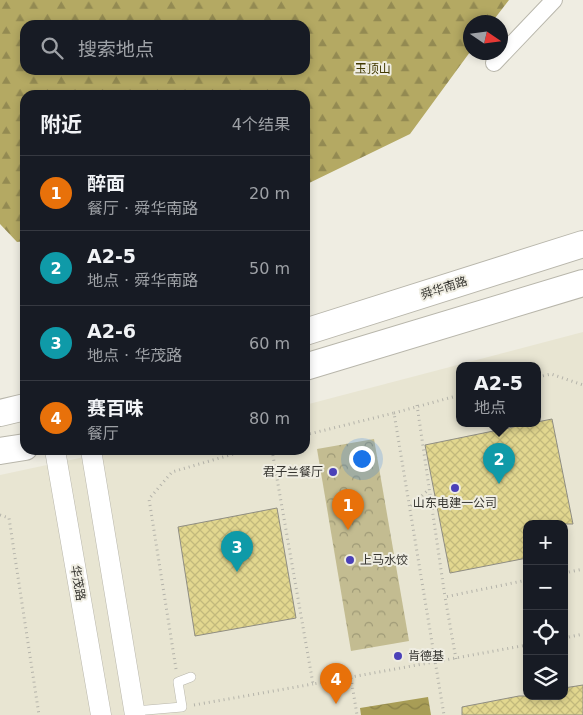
<!DOCTYPE html>
<html lang="zh">
<head>
<meta charset="utf-8">
<style>
	:root { --surface:#171b24; --page:#20242c; --text:#f1f3f6; --muted:#9ea1a6; --line:#363941; --accent:#ea580c }
	body { margin:0; font-family:"DejaVu Sans","Noto Sans SC",sans-serif; background:var(--page); color:var(--text) }
	.controls { position:absolute; right:15px; bottom:15px; display:grid; overflow:hidden; border-radius:10px; box-shadow:0 2px 8px #0003 }
	.controls button { width:45px; height:45px; display:grid; place-items:center; padding:0; border:0; border-bottom:1px solid var(--line); background:var(--surface); color:var(--text); font:25px sans-serif }
	.compass { position:absolute; left:463px; top:15px; width:45px; height:45px; border-radius:50%; background:var(--surface); box-shadow:0 2px 8px #0003; rotate:103deg }
	.you { position:absolute; left:361px; top:458px; width:18px; height:18px; margin:-12px; border:4px solid #fff; border-radius:50%; background:#1a73e8; box-shadow:0 0 0 8px #1a73e833 }
	.badge { display:grid; place-items:center; width:32px; height:32px; border-radius:50%; background:var(--accent); color:#fff; font-size:16px; font-weight:700 }
	.pin { position:absolute; translate:-50% -41px; filter:drop-shadow(0 1px 2px #0008) }
	.pin::after { content:''; position:absolute; top:26px; width:18px; height:15px; background:inherit; clip-path:polygon(0 0,100% 0,50% 100%) }
	.popup { position:absolute; left:456px; top:362px; width:85px; height:65px; box-sizing:border-box; display:grid; place-content:center; border-radius:10px; background:var(--surface); filter:drop-shadow(0 1px 4px #0005); font-size:16px; white-space:nowrap; color:var(--muted) }
	.popup b { font-size:19px; color:var(--text) }
	.popup::after { content:''; position:absolute; left:50%; top:100%; margin-left:-10px; border:10px solid transparent; border-top-color:var(--surface) }
	.list { margin:0; padding:0; list-style:none }
	h2 { display:flex; justify-content:space-between; align-items:center; height:65px; margin:0; padding:0 20px; font-size:21px }
	h2 small { font-size:16px; font-weight:400; color:var(--muted) }
	.list li { display:grid; grid-template-columns:32px 1fr auto; gap:15px; align-items:center; box-sizing:border-box; height:75px; padding:0 20px; border-top:1px solid var(--line) }
	.list b { display:block; font-size:19px; white-space:nowrap }
	.list p { margin:0; font-size:16px; white-space:nowrap; color:var(--muted) }
	.list em { font-size:16px; font-style:normal; color:var(--muted) }
	.icon { flex:none; width:28px; height:28px; fill:none; stroke:currentColor; stroke-width:2; stroke-linecap:round; stroke-linejoin:round }
	.map { position:relative; flex:none; width:583px; height:715px; overflow:hidden }
	.search { position:absolute; background:var(--surface); box-shadow:0 2px 8px #0003; left:20px; top:20px; width:290px; height:55px; display:flex; align-items:center; gap:12px; box-sizing:border-box; padding:0 18px; border-radius:15px; color:var(--muted); font-size:19px }
	.panel { position:absolute; background:var(--surface); box-shadow:0 2px 8px #0003; left:20px; top:90px; width:290px; height:365px; border-radius:15px }
	.map>svg:first-child { display:block }
	.built { fill:#e8e5d2; fill-rule:evenodd }
	.forest { fill:url(#forest-firs); fill-rule:evenodd }
	.park { fill:url(#park-crowns) }
	.water { fill:url(#water-waves) }
	.building { fill:url(#building-cross-hatch); stroke:#8f8d82 }
	.lines { fill:none; stroke-linecap:round; stroke-linejoin:round }
	.service-casing { stroke:#b8b6ab; stroke-width:10 }
	.minor-casing { stroke:#b8b6ab; stroke-width:18 }
	.tertiary-casing { stroke:#b8b6ab; stroke-width:21 }
	.primary-casing { stroke:#b8b6ab; stroke-width:28 }
	.path { stroke:#b4b3aa; stroke-width:3; stroke-dasharray:1 4; stroke-linecap:butt }
	.service { stroke:#fff; stroke-width:9 }
	.minor { stroke:#fff; stroke-width:16 }
	.tertiary { stroke:#fff; stroke-width:20 }
	.primary { stroke:#fff; stroke-width:26 }
	.poi-dot { fill:#4b41b8; stroke:#efede2; stroke-width:2 }
	.labels { text-anchor:middle; stroke-width:4; stroke-linejoin:round; paint-order:stroke }
	.park-label { font-size:12px; fill:#413900; stroke:#efede2 }
	.street-label { font-size:12px; fill:#363530; stroke:#efede2 }
	.poi-label { font-size:12px; fill:#363530; stroke:#efede2; text-anchor:start }
</style>
</head>
<body>
<div class="map">
<svg width="583" height="715" viewBox="0 0 583 715">
	<defs>
		<pattern id="forest-firs" width="22" height="20" patternUnits="userSpaceOnUse" patternTransform="scale(1.25)"><rect width="22" height="20" fill="#b4a963"/><path d="M5 1l3.5 6h-7zM16 11l3.5 6h-7z" fill="#938a52"/></pattern>
		<pattern id="park-crowns" width="20" height="18" patternUnits="userSpaceOnUse" patternTransform="scale(1.25)"><rect width="20" height="18" fill="#c3bc91"/><path d="M2 6a3 3 0 1 1 6 0M12 15a3 3 0 1 1 6 0" fill="none" stroke="#9f9a77"/></pattern>
		<pattern id="water-waves" width="16" height="10" patternUnits="userSpaceOnUse" patternTransform="scale(1.25)"><rect width="16" height="10" fill="#a89d56"/><path d="M0 5q4-4 8 0t8 0" fill="none" stroke="#8a8148"/></pattern>
		<pattern id="building-cross-hatch" width="8" height="8" patternUnits="userSpaceOnUse" patternTransform="scale(1.25)"><rect width="8" height="8" fill="#e2d78f"/><path d="M0 0l8 8M0 8l8-8" fill="none" stroke="#c2b97c"/></pattern>
	</defs>
	<rect width="100%" height="100%" fill="#efede2"/>
	<path class="built" d="M583,332V715H0V475L117,450H305V405ZM460,365H538V423H460ZM527,524H564V696H527Z"/>
	<path class="forest" d="M0,0H509L492,22H470V52L410,134L305,185V95H25V241L17,242L0,224ZM25,25H305V70H25Z"/>
	<path class="park" d="M374,439L409,641L351,651L317,449Z"/>
	<path class="water" d="M428,697L431,715H361L360,708Z"/>
	<path class="building" d="M552,419L573,524H527V558L450,573L425,445Z
		M277,508L296,618L195,636L178,527Z
		M583,685V715H462V707L519,696H564V688Z"/>
	<g class="lines">
		<defs>
			<path id="service" d="M135,711L182,707L178,682L191,677"/>
			<path id="minor" d="M494,63L554,0"/>
			<path id="tertiary" d="M55,450L101,715
				M91,450L135,715"/>
			<path id="primary" d="M305,332L583,244
				M305,367L583,283
				M0,413L25,407
				M0,451L25,447"/>
		</defs>
		<use href="#service" class="service-casing"/>
		<use href="#minor" class="minor-casing"/>
		<use href="#tertiary" class="tertiary-casing"/>
		<use href="#primary" class="primary-casing"/>
		<path class="path" d="M538,377L551,374L583,385
			M417,405L445,597
			M394,413L460,395
			M305,435L394,413L444,715
			M272,450L313,684L527,645
			M411,506L428,490
			M0,515L9,518L39,715
			M564,573L583,569
			M564,638L583,634
			M456,659L445,597L527,580
			M176,669L149,499L172,472L247,450
			M351,678L357,715
			M194,705L313,684"/>
		<use href="#service" class="service"/>
		<use href="#minor" class="minor"/>
		<use href="#tertiary" class="tertiary"/>
		<use href="#primary" class="primary"/>
	</g>
	<g class="poi-dot">
		<circle cx="333" cy="472" r="5"/>
		<circle cx="455" cy="488" r="5"/>
		<circle cx="350" cy="560" r="5"/>
		<circle cx="398" cy="656" r="5"/>
	</g>
	<g class="labels">
		<g class="park-label">
			<text x="373" y="73">玉顶山</text>
		</g>
		<g class="street-label">
			<text transform="translate(444 288) rotate(-18)" y="4">舜华南路</text>
			<text transform="translate(78 583) rotate(80)" y="4">华茂路</text>
		</g>
		<g class="poi-label">
			<text x="323" y="476" text-anchor="end">君子兰餐厅</text>
			<text x="455" y="507" text-anchor="middle">山东电建一公司</text>
			<text x="360" y="564">上马水饺</text>
			<text x="408" y="660">肯德基</text>
		</g>
	</g>
</svg>
<div class="controls">
<button>+</button>
<button>−</button>
<button><svg class="icon" aria-label="locate" viewBox="0 0 24 24"><circle cx="12" cy="12" r="6"/><path d="M12 2v4M12 18v4M2 12h4M18 12h4"/></svg></button>
<button><svg class="icon" aria-label="layers" viewBox="0 0 24 24"><path d="M12 4l9 5-9 5-9-5zM3 14l9 5 9-5"/></svg></button>
</div>
<svg class="compass" viewBox="-18 -18 36 36"><path d="M0-13l5 13h-10z" fill="#e53935"/><path d="M0 13l5-13h-10z" fill="#9ea1a6"/></svg>
<div class="you"></div>
<div class="pin badge" style="left:348px;top:530px;background:#e8710a">1</div>
<div class="pin badge" style="left:499px;top:484px;background:#0f9aa8">2</div>
<div class="popup"><b>A2-5</b>地点</div>
<div class="pin badge" style="left:237px;top:572px;background:#0f9aa8">3</div>
<div class="pin badge" style="left:336px;top:704px;background:#e8710a">4</div>
<div class="search"><svg class="icon" aria-label="search" viewBox="0 0 24 24"><circle cx="10" cy="10" r="6"/><path d="M15 15l6 6"/></svg>搜索地点</div>
<section class="panel">
<h2>附近<small>4个结果</small></h2>
<ul class="list">
<li><span class="badge" style="background:#e8710a">1</span><div><b>醉面</b><p>餐厅 · 舜华南路</p></div><em>20 m</em></li>
<li><span class="badge" style="background:#0f9aa8">2</span><div><b>A2-5</b><p>地点 · 舜华南路</p></div><em>50 m</em></li>
<li><span class="badge" style="background:#0f9aa8">3</span><div><b>A2-6</b><p>地点 · 华茂路</p></div><em>60 m</em></li>
<li><span class="badge" style="background:#e8710a">4</span><div><b>赛百味</b><p>餐厅</p></div><em>80 m</em></li>
</ul>
</section>
</div>
</body>
</html>
